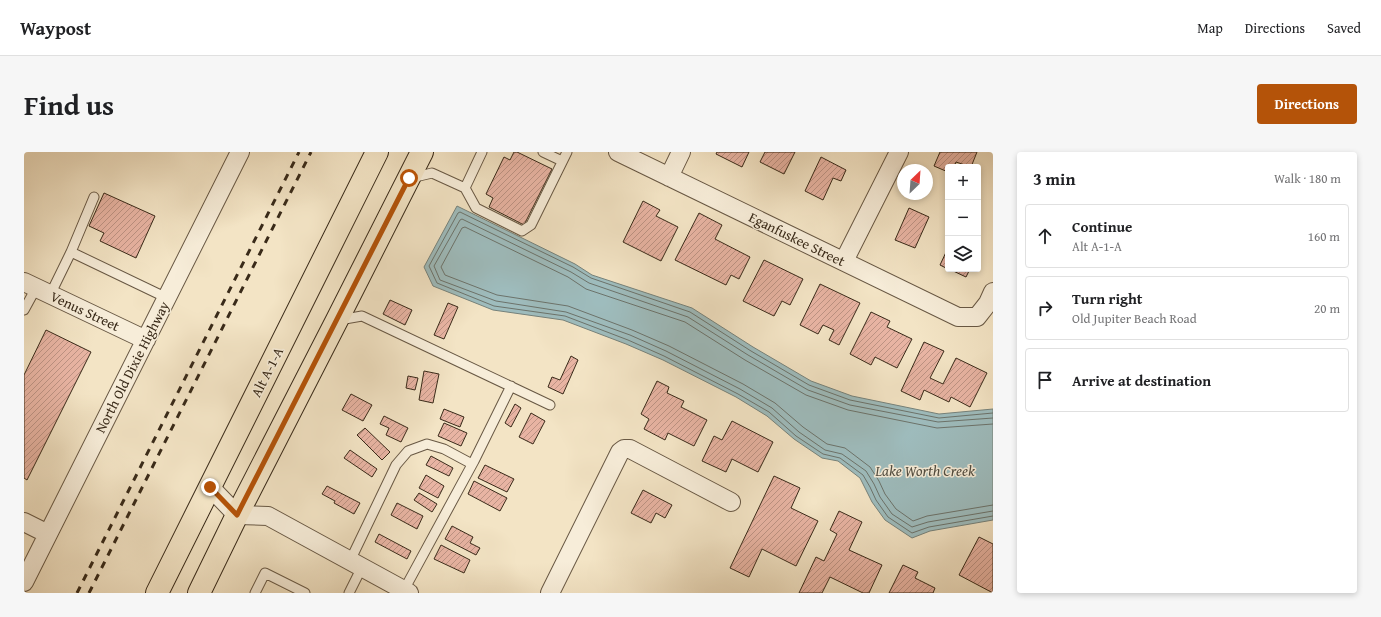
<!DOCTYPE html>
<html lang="en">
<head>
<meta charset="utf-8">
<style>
	:root { --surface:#fff; --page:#f6f6f6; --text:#202124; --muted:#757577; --line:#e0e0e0; --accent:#b45309 }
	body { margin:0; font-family:"Gentium Book Plus",serif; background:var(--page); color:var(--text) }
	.controls { position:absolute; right:12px; top:12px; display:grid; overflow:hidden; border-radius:4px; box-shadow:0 2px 6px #0003 }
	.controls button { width:36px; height:36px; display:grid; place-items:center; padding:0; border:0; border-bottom:1px solid var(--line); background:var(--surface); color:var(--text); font:20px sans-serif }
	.compass { position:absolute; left:873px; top:12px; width:36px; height:36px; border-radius:50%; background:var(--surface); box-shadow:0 2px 6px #0003; rotate:25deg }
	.stop { position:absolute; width:12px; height:12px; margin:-9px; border:3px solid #b45309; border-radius:50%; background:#fff }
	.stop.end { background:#b45309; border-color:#fff; box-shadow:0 1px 4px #0008 }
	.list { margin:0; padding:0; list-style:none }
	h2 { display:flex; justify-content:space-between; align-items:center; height:52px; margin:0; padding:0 16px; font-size:17px }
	h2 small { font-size:13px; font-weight:400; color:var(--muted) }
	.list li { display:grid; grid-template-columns:26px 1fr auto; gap:12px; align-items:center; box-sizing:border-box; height:64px; margin:0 8px 8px; padding:0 8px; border:1px solid var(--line); border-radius:4px }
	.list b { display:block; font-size:15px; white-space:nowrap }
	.list p { margin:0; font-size:13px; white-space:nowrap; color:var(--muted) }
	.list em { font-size:13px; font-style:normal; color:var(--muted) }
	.icon { flex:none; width:22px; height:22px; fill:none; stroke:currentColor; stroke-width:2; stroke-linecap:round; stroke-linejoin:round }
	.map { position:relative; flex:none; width:969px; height:441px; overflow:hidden; border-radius:4px }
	header { display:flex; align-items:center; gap:24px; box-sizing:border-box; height:56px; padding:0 20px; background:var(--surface); border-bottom:1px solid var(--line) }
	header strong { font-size:19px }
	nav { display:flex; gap:22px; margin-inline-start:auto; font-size:14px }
	.intro { display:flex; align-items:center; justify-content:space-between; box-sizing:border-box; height:96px; padding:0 24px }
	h1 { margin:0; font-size:28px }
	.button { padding:10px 18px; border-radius:4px; background:var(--accent); color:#fff; font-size:14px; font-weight:700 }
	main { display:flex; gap:24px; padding:0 24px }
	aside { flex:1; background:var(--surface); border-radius:4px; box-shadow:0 2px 6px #0003 }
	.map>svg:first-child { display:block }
	.water { fill:#9ebcbd; stroke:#76827b }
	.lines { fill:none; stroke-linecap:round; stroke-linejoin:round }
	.shore { stroke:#6c736b; stroke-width:1 }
	.building { fill:url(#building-hatch); stroke:#392a19 }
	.lane-casing { stroke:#685844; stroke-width:11 }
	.street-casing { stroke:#685844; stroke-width:20 }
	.primary-casing { stroke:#392a19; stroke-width:24 }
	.lane { stroke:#f7edd9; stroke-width:9 }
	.street { stroke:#f7edd9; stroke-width:18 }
	.primary { stroke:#f3e4c5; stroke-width:22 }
	.rail { stroke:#392a19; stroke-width:3; stroke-dasharray:7 7; stroke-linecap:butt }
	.route { stroke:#b45309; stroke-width:5 }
	.labels { text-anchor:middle; stroke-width:3; stroke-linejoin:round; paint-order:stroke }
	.street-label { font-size:14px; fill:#392a19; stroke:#f7edd9 }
	.water-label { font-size:15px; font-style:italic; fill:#524e42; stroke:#f7edd9 }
</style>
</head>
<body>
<header>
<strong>Waypost</strong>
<nav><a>Map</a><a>Directions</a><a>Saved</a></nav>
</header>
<div class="intro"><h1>Find us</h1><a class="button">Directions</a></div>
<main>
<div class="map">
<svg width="969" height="441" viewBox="0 0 969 441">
	<defs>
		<pattern id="building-hatch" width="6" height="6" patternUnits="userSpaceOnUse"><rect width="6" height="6" fill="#e8b4a3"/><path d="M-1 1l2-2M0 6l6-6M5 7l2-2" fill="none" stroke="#bd9384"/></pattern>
	</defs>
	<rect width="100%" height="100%" fill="#f3e4c5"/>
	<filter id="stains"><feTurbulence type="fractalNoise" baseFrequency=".005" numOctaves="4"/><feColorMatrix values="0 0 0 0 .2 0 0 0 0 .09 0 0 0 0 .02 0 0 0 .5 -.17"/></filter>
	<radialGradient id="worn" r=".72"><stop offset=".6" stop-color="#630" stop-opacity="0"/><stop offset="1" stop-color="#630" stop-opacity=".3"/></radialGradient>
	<path class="water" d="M433,54L551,112L568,123L668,156L729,195L787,229L828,244L915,262L969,257V368L906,379L888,386L861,368L848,350L836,326L814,309L798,306L770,287L743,264L712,245L639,208L602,192L539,168L469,158L409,134L400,115Z"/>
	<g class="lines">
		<path class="shore" d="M969,261L915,266L826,248L785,233L727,199L666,160L567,126L549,115L436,60L434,61L405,114L413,131L470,154L541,164L604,188L640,204L714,242L745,260L772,284L799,302L816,306L839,323L846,335L852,348L864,365L888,381L905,375L969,364
			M969,266L914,270L826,253L784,238L724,203L664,165L565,131L547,120L438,67L436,68L410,114L416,128L472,149L542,160L606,183L642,199L716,237L748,256L775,280L801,298L818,302L842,319L850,332L856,345L868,362L888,375L904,370L969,359
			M969,272L913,276L824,258L782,243L721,208L661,170L562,137L544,125L441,75L438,76L417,115L421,123L473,143L544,154L608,178L645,194L719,232L751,251L779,275L803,292L821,296L846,315L855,329L861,342L872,357L889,369L903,364L969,353"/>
	</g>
	<path class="building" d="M490,0H493L528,17L500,73L465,55L469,46L462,42L480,5L486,8Z
		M693,0H725L718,15L692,2Z
		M741,0H771L760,22L736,10Z
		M916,0H953L947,15L932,10L930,15H924V20L910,14Z
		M797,5L822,18L817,29L809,26L799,48L781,39Z
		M80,41L131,64L112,106L76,89L80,81L65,74Z
		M619,49L636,58L632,64L654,75L637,109L599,90Z
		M885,56L905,65L891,96L871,88Z
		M675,61L698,73L691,87L726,105L715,127L707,123L702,133L651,108Z
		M924,96V117L916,113Z
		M740,108L779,127L766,153L758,149L750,164L719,149Z
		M925,117H946L942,125Z
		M796,132L836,151L815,193L805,188L810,178L799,173L794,182L776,173Z
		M366,148L388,158L381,173L359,162Z
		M424,151L434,155L420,187L410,183Z
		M847,160L866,169L863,175L888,187L873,216L851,205L847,213L826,202Z
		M22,178L67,200L3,328L0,326V223Z
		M900,190L920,199L906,226L919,232L932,206L963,221L946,255L927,245L925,250L900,238L896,248L877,239Z
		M547,204L554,208L539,242L524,235L528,225L536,228Z
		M400,219L415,222L409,251L395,248Z
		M384,224L394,226L391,238L382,236Z
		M633,229L645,235L643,241L660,249L657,255L683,268L670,294L644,281L641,288L620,277L625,267L617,262Z
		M327,242L348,253L339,269L318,258Z
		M491,252L497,256L487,275L481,271Z
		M420,257L440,265L436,275L416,267Z
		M507,261L521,269L509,292L495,285Z
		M360,264L384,276L377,290L362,283L365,276L356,272Z
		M708,269L749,290L734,320L708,307L702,320L678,309L690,284L698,288Z
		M420,271L443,281L437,294L414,284Z
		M341,276L366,300L358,308L333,283Z
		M326,298L353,317L348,325L320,306Z
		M407,304L429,316L425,324L402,313Z
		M461,313L490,327L483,340L454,326Z
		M402,323L420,334L414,346L395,336Z
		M750,324L776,336L767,356L794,369L772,414L738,397L725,425L706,416Z
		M450,329L483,346L476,359L444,342Z
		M303,334L336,351L330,362L310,351L311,349L298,342Z
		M619,338L648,353L641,366L632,361L627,371L607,361Z
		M395,341L413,352L408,360L390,348Z
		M373,351L399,364L393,377L367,363Z
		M815,359L838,370L825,398L858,413L845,441H839L806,425L798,441H775L792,405L800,409L813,382L806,378Z
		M428,374L449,385L446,391L456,396L452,403L421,387Z
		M355,382L387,399L383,407L351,390Z
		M955,385L969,392V441L935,423Z
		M417,393L446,408L440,421L410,407Z
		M879,413L894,420L891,426L911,436L909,441H865Z"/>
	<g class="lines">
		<defs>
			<path id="lane" d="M519,0L538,9
				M387,26L408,21L441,36L458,0
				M441,36L452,56L498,79L507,73L543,0
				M47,100L143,146
				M26,143L47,100L70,45
				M0,158L12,136
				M315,168L338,164L526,253
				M326,409L372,313L384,299L403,292L420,297L448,312
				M380,438L450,309L487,234
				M231,441L241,421L281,441
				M325,441L338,415"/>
			<path id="street" d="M594,0L934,165H953L964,151L969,140
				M645,25L657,0
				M820,109L875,0
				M0,130L122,188
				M186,335L213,363L244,364L385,441
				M0,370L24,382
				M0,430L216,0
				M526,441L596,300L600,297H606L707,350"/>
			<path id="primary" d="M133,441L353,0
				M175,441L213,363L313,168L398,0"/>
		</defs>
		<use href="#lane" class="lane-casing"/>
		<use href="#street" class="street-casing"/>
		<use href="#primary" class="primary-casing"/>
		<use href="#lane" class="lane"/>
		<use href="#street" class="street"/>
		<use href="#primary" class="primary"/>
		<path class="rail" d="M53,441L275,0
			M65,441L287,0"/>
	</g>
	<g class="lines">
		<path class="route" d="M186,335L213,363L385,26"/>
	</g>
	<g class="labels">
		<g class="street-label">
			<text transform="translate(773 87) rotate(26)" y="5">Eganfuskee Street</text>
			<text transform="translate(61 159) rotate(25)" y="5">Venus Street</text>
			<text transform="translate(108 215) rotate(-63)" y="5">North Old Dixie Highway</text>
			<text transform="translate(243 220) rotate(-63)" y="5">Alt A-1-A</text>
		</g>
		<g class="water-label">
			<text x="901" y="324">Lake Worth Creek</text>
		</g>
	</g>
	<rect width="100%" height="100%" filter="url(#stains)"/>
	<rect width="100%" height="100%" fill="url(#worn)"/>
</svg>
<div class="controls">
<button>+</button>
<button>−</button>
<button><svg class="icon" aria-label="layers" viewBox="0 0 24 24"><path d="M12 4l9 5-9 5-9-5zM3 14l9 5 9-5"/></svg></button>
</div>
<svg class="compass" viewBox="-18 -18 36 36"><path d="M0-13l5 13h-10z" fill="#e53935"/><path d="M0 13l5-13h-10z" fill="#757577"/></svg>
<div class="stop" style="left:385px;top:26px"></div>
<div class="stop end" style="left:186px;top:335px"></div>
</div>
<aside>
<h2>3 min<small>Walk · 180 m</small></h2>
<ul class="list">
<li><svg class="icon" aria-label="ahead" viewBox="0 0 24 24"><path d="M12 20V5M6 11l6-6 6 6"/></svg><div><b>Continue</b><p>Alt A-1-A</p></div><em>160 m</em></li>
<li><svg class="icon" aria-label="right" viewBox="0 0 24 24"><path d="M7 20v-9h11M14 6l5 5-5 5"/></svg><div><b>Turn right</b><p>Old Jupiter Beach Road</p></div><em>20 m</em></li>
<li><svg class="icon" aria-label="arrive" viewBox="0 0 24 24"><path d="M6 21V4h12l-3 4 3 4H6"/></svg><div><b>Arrive at destination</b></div></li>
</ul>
</aside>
</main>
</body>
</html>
